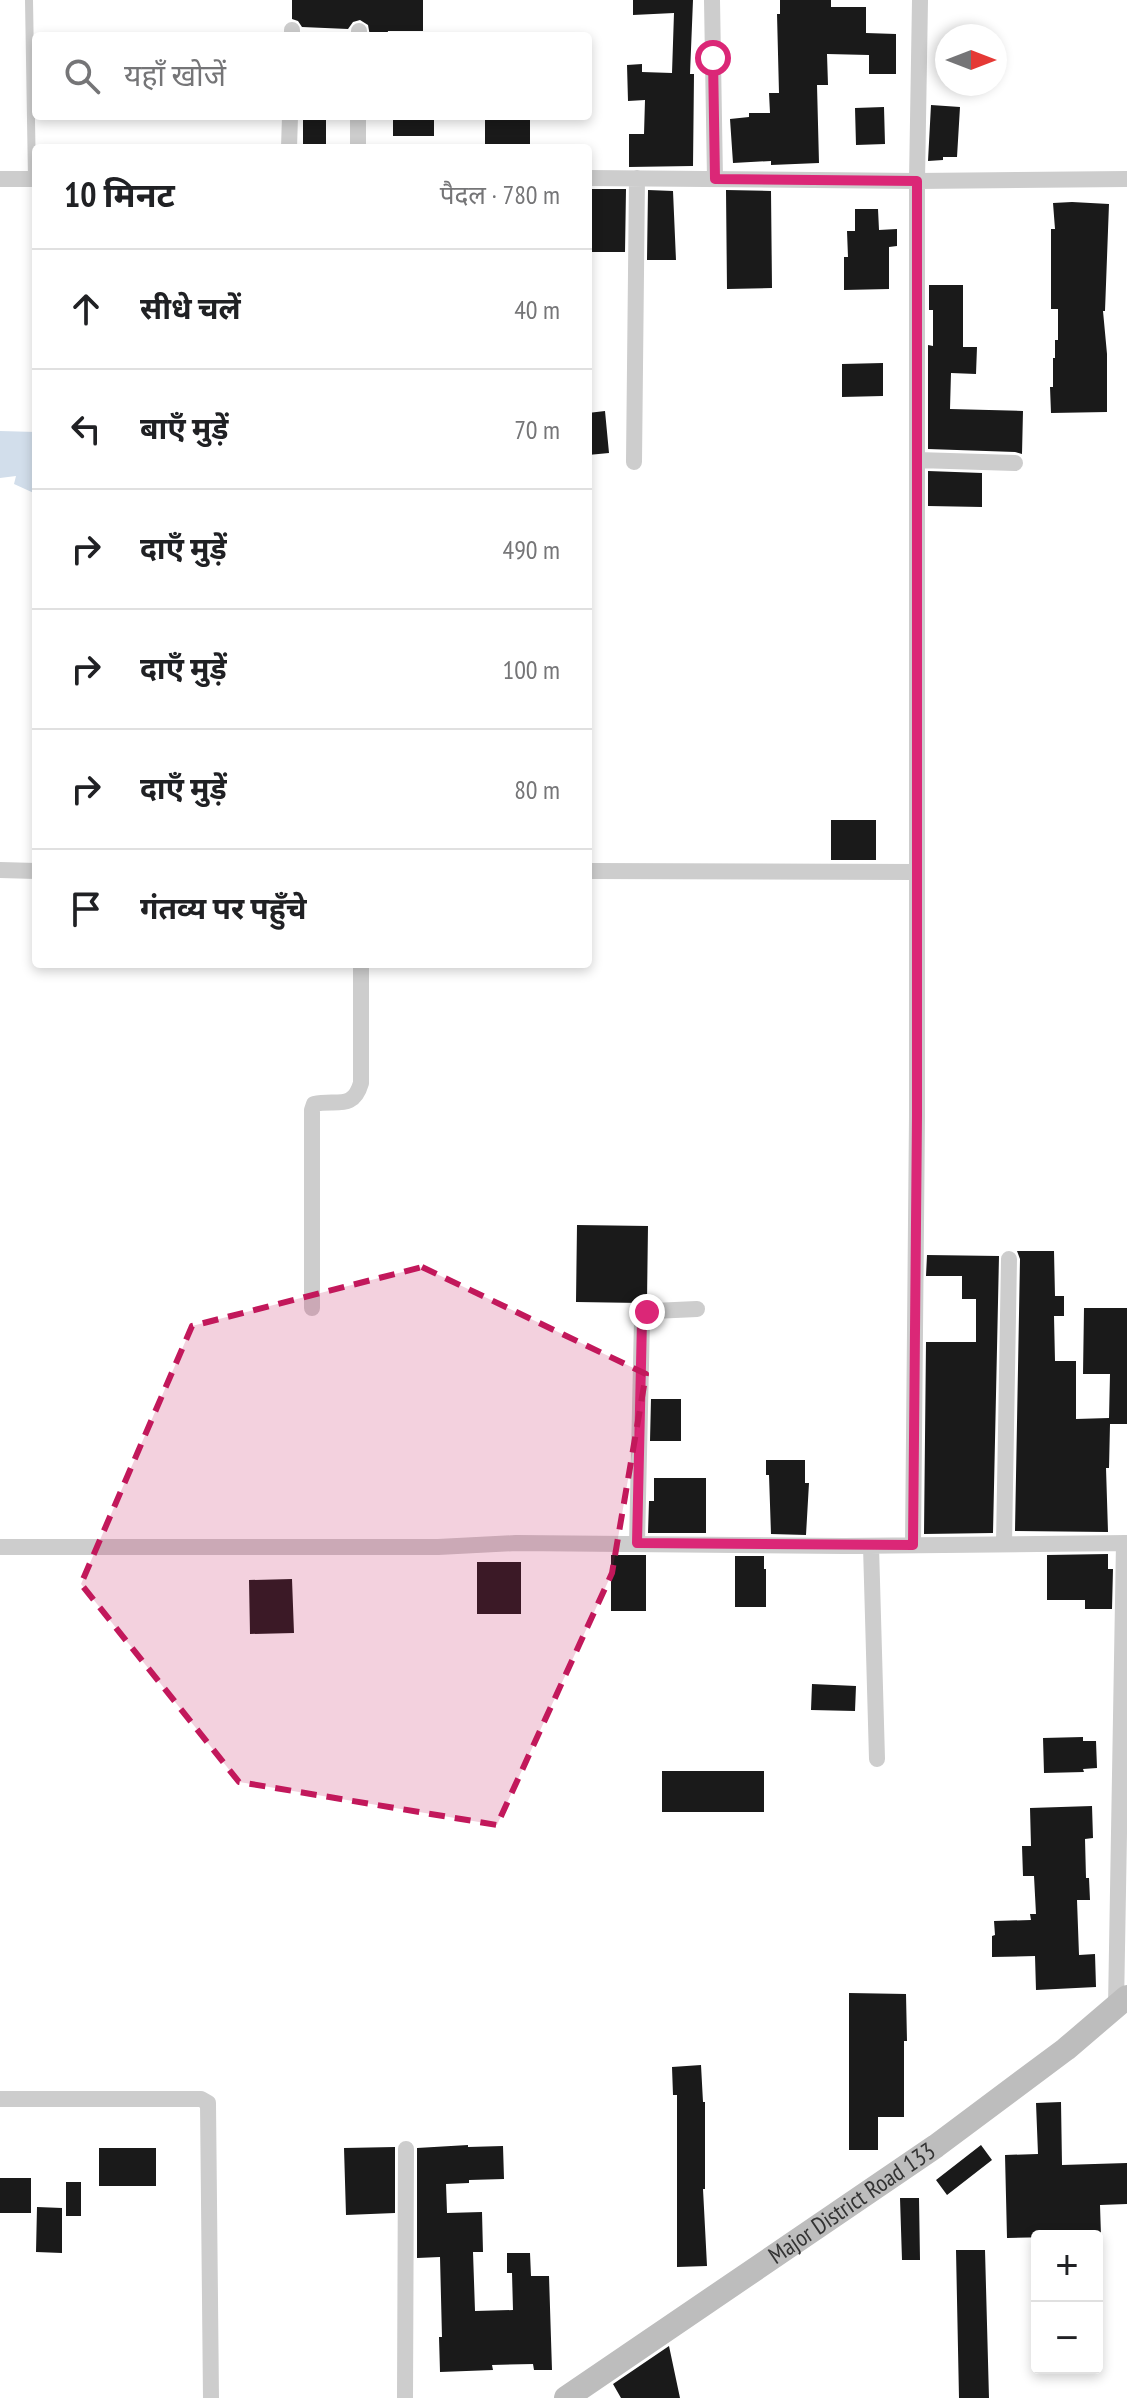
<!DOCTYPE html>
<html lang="hi">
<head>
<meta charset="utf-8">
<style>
	:root { --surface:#fff; --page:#f2f2f2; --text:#202124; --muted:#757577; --line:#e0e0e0 }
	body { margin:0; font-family:"PT Sans Narrow","Noto Sans Devanagari",sans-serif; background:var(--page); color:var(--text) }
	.controls { position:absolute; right:24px; bottom:24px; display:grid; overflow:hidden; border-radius:8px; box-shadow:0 4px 12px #0003 }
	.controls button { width:72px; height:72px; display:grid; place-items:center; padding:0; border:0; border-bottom:2px solid var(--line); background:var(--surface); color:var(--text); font:40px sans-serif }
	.compass { position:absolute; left:935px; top:24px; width:72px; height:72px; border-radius:50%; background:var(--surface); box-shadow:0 4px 12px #0003; rotate:90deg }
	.stop { position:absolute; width:24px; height:24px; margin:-18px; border:6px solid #db2777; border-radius:50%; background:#fff }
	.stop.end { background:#db2777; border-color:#fff; box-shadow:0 2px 8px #0008 }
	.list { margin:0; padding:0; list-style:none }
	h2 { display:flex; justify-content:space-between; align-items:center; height:104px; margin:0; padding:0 32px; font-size:34px }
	h2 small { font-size:26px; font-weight:400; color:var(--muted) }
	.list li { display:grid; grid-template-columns:52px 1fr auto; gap:24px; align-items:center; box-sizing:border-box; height:120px; padding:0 32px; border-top:2px solid var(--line) }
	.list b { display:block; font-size:30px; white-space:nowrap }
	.list em { font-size:26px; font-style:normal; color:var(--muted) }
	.icon { flex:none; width:44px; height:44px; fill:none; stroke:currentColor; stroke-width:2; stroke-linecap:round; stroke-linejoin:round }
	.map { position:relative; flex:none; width:1127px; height:2398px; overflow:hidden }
	.search { position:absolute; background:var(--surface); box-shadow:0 4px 12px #0003; left:32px; top:32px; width:560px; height:88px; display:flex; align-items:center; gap:20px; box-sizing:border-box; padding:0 28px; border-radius:8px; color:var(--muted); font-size:30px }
	.panel { position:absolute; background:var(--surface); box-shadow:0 4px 12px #0003; left:32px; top:144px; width:560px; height:824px; border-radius:8px }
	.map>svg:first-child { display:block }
	.water { fill:#d2deeb }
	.building { fill:#1a1a1a }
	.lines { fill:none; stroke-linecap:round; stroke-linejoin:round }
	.lane { stroke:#cdcdcd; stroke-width:8 }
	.street { stroke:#cdcdcd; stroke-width:16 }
	.secondary { stroke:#bdbdbd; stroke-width:24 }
	.route { stroke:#db2777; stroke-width:10 }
	.marked { fill:#c2185b; fill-opacity:0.2; stroke:#c2185b; stroke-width:6; stroke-dasharray:16 10; stroke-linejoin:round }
	.labels { text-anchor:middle; stroke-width:8; stroke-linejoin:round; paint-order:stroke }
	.street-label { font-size:24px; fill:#333; stroke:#fff }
</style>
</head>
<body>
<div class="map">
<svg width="1127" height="2398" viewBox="0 0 1127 2398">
	<rect width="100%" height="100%" fill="#fff"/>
	<path class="water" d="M0,431L36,432V494L14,484L16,476L0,478Z"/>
	<path class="building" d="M292,0H423V31H388L387,36H370L368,25L360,20L353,22L348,29L302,27L298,21L292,19Z
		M633,0H693L690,74H694L693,166L629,167V134H644L645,100L628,101L627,65L642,64V72L672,73L674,13L633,15Z
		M780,0H831V7H866V33L896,34V74H869V55L827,54L828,85H817L819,163L771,165V161L733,163L730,119L749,117V113H770L769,93H779L777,14H780Z
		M931,105L960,107L957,157H943V160L928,161Z
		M884,107L885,144L856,145L855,108Z
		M303,116H326V145H303Z
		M393,116H434V136H393Z
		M485,116H530V148H485Z
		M588,189H626L625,252H588Z
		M648,190L673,191L676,260H647Z
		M726,190L771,191L772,288L727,289Z
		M1072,202L1109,204L1105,311H1103L1107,354V412L1051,413L1050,387H1053V358H1055V340H1058V309H1051V229H1055L1053,203Z
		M855,209H878L879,230L897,229V246L889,247V289L844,290V257H848L847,231H855Z
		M929,285H963V347H977L976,374L951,373L950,409L1023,411L1022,454L1015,452L928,449V345L933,346V310H929Z
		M883,363V396L842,397V364Z
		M605,411L609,453L588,455V413Z
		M928,471L982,473V507L928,506Z
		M831,820H876V860H831Z
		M577,1225L648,1226L647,1301L641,1303L576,1302Z
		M1017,1251H1054L1055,1296H1064V1316H1054L1055,1361H1076V1419L1109,1418L1110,1374H1083L1084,1308H1127V1424H1110L1109,1468H1106L1108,1532L1015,1531L1020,1259Z
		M927,1255L999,1256L993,1533L924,1534L926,1342H976V1299H962V1276H926Z
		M651,1399H681V1441H650Z
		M766,1460H805V1483H809L806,1535L771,1534L769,1475H766Z
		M654,1478H706V1533H648L649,1501H654Z
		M1108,1554V1569H1113L1112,1609H1085V1600H1047V1555Z
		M611,1555H646V1611H611Z
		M735,1556H764V1569H766V1607H735Z
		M477,1562H521V1614H477Z
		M292,1579L294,1633L250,1634L249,1580Z
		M812,1684L856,1686L855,1711L811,1710Z
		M1083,1737V1741H1096L1097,1768L1083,1769L1084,1772L1044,1773L1043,1738Z
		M662,1771H764V1812H662Z
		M1092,1806L1093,1838L1085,1839L1086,1878H1089L1090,1900H1077L1079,1955L1095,1954L1096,1987L1036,1990L1035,1956L992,1957V1936L995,1935L994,1921L1031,1920L1030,1914H1036L1034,1876H1023L1022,1846H1031L1030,1808Z
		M849,1993L906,1994L907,2041H904V2117H878V2150H849Z
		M701,2065L703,2102H705V2189H703L707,2266L677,2267V2095H673L672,2067Z
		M1061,2102L1062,2165L1127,2163V2204L1100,2205L1101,2236L1007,2238L1005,2155L1038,2154L1036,2103Z
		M468,2145V2147L503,2146L504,2179L469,2180V2183L446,2184L447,2213L482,2212L483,2252H473L475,2311L513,2310L512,2273H507V2253H530L531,2276H549L552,2370H534L533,2364L492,2365L493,2370L440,2372L439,2337H442L440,2257L417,2258V2148Z
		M981,2145L992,2160L947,2195L936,2180Z
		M395,2147V2213L346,2215L344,2148Z
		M99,2148H156V2186H99Z
		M0,2178H31V2213H0Z
		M66,2182H81V2216H66Z
		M900,2198H919L920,2260H902Z
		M37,2207L62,2208V2253L36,2252Z
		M956,2250H985L989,2398H959Z
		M669,2346L680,2398H621L613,2384Z"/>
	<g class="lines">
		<path class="lane" d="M29,0L32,179"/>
		<path class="street" d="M712,0L715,179
			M292,36V30
			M359,36V31
			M289,148L290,116
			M358,148V116
			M588,178L917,181L1127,179
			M0,179H36
			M917,460L1015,463
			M634,462L637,178
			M0,870L36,871
			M588,871L917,872
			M312,1308V1110L314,1104C336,1099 353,1111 361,1083V964
			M637,1543L642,1320L647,1312L653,1311L697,1309
			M1004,1544L1009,1259
			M913,1545L917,1116V181L920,0
			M871,1546L877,1759
			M0,1547H438L516,1543L844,1546L1127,1543
			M1116,2007L1124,1543
			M0,2099H201L208,2103L211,2398
			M405,2398L406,2149"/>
		<path class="secondary" id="s1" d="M566,2398L936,2146L1066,2049L1127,1997"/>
	</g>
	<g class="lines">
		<path class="route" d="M647,1312L642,1320L637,1543L913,1545L917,1116V181L715,179L713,58"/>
	</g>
	<path class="marked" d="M422,1267L646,1374L612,1573L497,1825L239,1782L81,1584L192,1326Z"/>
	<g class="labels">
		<g class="street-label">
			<text dy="8" stroke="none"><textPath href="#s1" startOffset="346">Major District Road 133</textPath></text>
		</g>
	</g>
</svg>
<div class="controls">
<button>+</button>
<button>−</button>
</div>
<svg class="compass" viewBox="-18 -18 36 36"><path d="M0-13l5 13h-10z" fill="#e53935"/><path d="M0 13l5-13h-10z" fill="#757577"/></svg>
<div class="stop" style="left:713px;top:58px"></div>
<div class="stop end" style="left:647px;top:1312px"></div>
<div class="search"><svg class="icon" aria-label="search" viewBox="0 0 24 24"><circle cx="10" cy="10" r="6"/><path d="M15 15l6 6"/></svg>यहाँ खोजें</div>
<section class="panel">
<h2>10 मिनट<small>पैदल · 780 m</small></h2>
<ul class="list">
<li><svg class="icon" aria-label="ahead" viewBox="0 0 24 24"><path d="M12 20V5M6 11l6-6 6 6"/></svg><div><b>सीधे चलें</b></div><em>40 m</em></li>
<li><svg class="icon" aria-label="left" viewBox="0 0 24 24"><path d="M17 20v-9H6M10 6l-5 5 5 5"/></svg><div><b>बाएँ मुड़ें</b></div><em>70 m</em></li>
<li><svg class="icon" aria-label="right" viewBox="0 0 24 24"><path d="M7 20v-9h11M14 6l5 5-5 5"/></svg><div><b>दाएँ मुड़ें</b></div><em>490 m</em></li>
<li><svg class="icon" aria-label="right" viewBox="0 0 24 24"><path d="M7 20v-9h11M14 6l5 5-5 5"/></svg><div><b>दाएँ मुड़ें</b></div><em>100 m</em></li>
<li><svg class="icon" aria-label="right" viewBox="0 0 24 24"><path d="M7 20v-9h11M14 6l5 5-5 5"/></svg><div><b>दाएँ मुड़ें</b></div><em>80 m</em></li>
<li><svg class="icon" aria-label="arrive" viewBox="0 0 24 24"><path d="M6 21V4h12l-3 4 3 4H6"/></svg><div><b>गंतव्य पर पहुँचे</b></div></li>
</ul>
</section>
</div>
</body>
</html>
